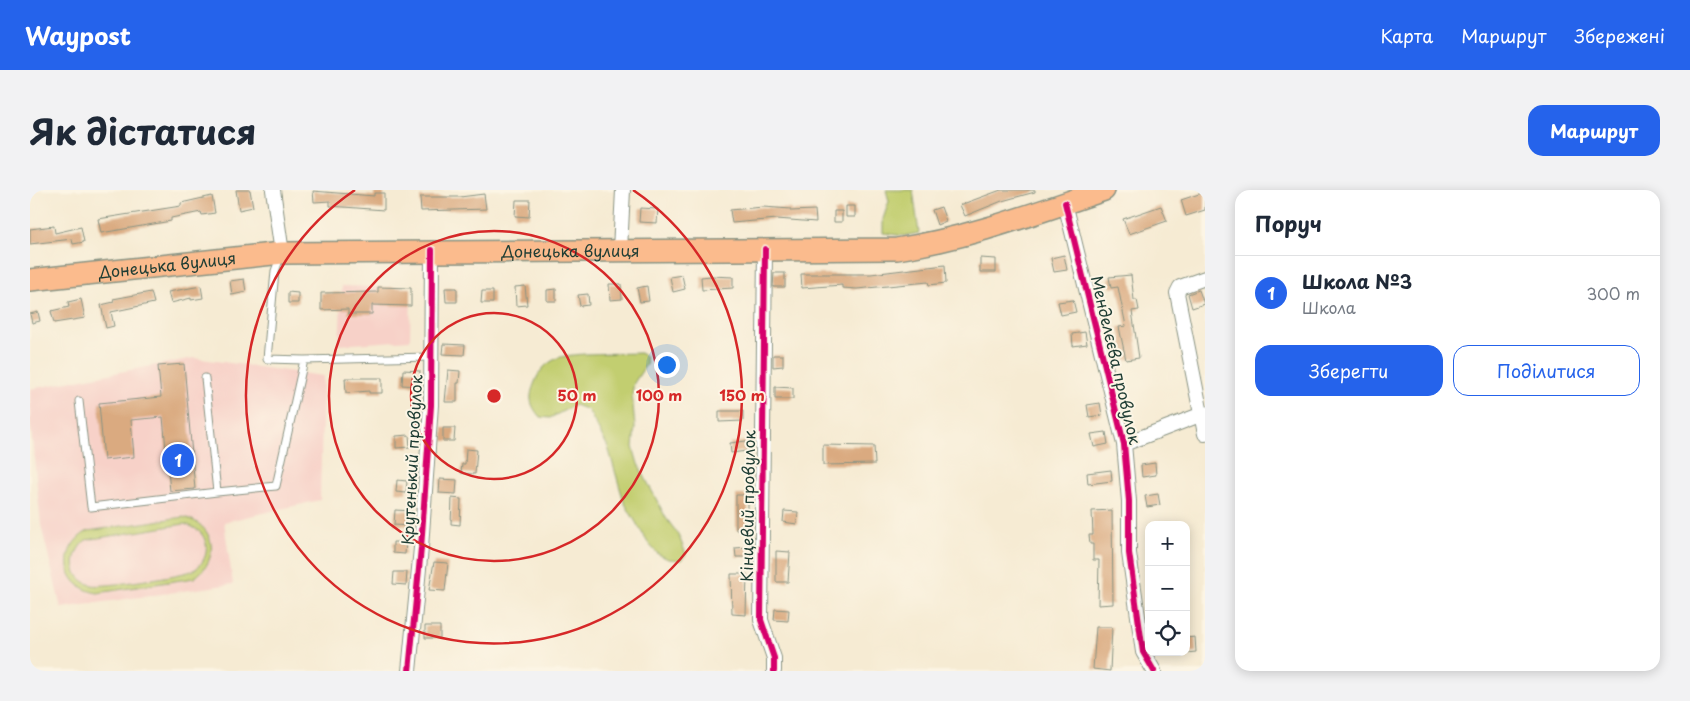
<!DOCTYPE html>
<html lang="uk">
<head>
<meta charset="utf-8">
<style>
	:root { --surface:#fff; --page:#f2f2f3; --text:#1f2937; --muted:#747a83; --line:#e0e1e3; --accent:#2563eb }
	body { margin:0; font-family:"Playpen Sans",sans-serif; background:var(--page); color:var(--text) }
	.controls { position:absolute; right:15px; bottom:15px; display:grid; overflow:hidden; border-radius:10px; box-shadow:0 2px 12px #0003 }
	.controls button { width:45px; height:45px; display:grid; place-items:center; padding:0; border:0; border-bottom:1px solid var(--line); background:var(--surface); color:var(--text); font:25px sans-serif }
	.you { position:absolute; left:636px; top:174px; width:18px; height:18px; margin:-12px; border:4px solid #fff; border-radius:50%; background:#1a73e8; box-shadow:0 0 0 8px #1a73e833 }
	.badge { display:grid; place-items:center; width:32px; height:32px; border-radius:50%; background:var(--accent); color:#fff; font-size:16px; font-weight:700 }
	.pin { position:absolute; translate:-50% -50%; border:2px solid #fff; box-shadow:0 1px 5px #0006 }
	.list { margin:0; padding:0; list-style:none }
	h2 { display:flex; justify-content:space-between; align-items:center; height:65px; margin:0; padding:0 20px; font-size:21px }
	h2 small { font-size:16px; font-weight:400; color:var(--muted) }
	.list li { display:grid; grid-template-columns:32px 1fr auto; gap:15px; align-items:center; box-sizing:border-box; height:75px; padding:0 20px; border-top:1px solid var(--line) }
	.list b { display:block; font-size:19px; white-space:nowrap }
	.list p { margin:0; font-size:16px; white-space:nowrap; color:var(--muted) }
	.list em { font-size:16px; font-style:normal; color:var(--muted) }
	.actions { display:flex; gap:10px; padding:15px 20px }
	.actions a { flex:1; padding:11px 0; border:1px solid var(--accent); border-radius:15px; text-align:center; font-size:18px; color:var(--accent) }
	.actions .main { background:var(--accent); color:#fff }
	.icon { flex:none; width:28px; height:28px; fill:none; stroke:currentColor; stroke-width:2; stroke-linecap:round; stroke-linejoin:round }
	.map { position:relative; flex:none; width:1175px; height:481px; overflow:hidden; border-radius:15px }
	header { display:flex; align-items:center; gap:30px; box-sizing:border-box; height:70px; padding:0 25px; background:var(--accent); color:#fff }
	header strong { font-size:24px }
	nav { display:flex; gap:28px; margin-inline-start:auto; font-size:18px }
	.intro { display:flex; align-items:center; justify-content:space-between; box-sizing:border-box; height:120px; padding:0 30px }
	h1 { margin:0; font-size:35px }
	.button { padding:12px 22px; border-radius:15px; background:var(--accent); color:#fff; font-size:18px; font-weight:700 }
	main { display:flex; gap:30px; padding:0 30px }
	aside { flex:1; background:var(--surface); border-radius:15px; box-shadow:0 2px 12px #0003 }
	.map>svg:first-child { display:block }
	.built { fill:#f7d1c8 }
	.green { fill:#c2ce70; stroke:#708652; fill-rule:evenodd }
	.building { fill:#daaa80 }
	.lines { fill:none; stroke-linecap:round; stroke-linejoin:round }
	.lane-casing { stroke:#8a9484; stroke-width:9 }
	.street-casing { stroke:#8a9484; stroke-width:16 }
	.primary-casing { stroke:#8a9484; stroke-width:24 }
	.lane { stroke:#fff; stroke-width:7 }
	.street { stroke:#fff; stroke-width:14 }
	.primary { stroke:#fbbb8d; stroke-width:21 }
	.cycleway-casing { stroke:#fcf5e5; stroke-width:9 }
	.cycleway { stroke:#d6006c; stroke-width:6 }
	.ring { fill:none; stroke:#d62828; stroke-width:2.5 }
	.labels { text-anchor:middle; stroke-width:4; stroke-linejoin:round; paint-order:stroke }
	.street-label { font-size:16px; fill:#1f3d34; stroke:#fcf5e5 }
	.centre { fill:#d62828; stroke:#fcf5e5; stroke-width:2.5 }
	.ring-label { font-size:15px; text-anchor:middle; font-weight:bold; fill:#d62828; stroke:#fcf5e5; stroke-width:4; stroke-linejoin:round; paint-order:stroke }
</style>
</head>
<body>
<header>
<strong>Waypost</strong>
<nav><a>Карта</a><a>Маршрут</a><a>Збережені</a></nav>
</header>
<div class="intro"><h1>Як дістатися</h1><a class="button">Маршрут</a></div>
<main>
<div class="map">
<svg width="1175" height="481" viewBox="0 0 1175 481">
	<rect width="100%" height="100%" fill="#fcf5e5"/>
	<filter id="ink" filterUnits="userSpaceOnUse"><feTurbulence type="fractalNoise" baseFrequency=".02" numOctaves="2"/><feDisplacementMap in="SourceGraphic" scale="10" xChannelSelector="R" yChannelSelector="G"/><feConvolveMatrix kernelMatrix="1 2 1 2 8 2 1 2 1" color-interpolation-filters="sRGB"/></filter>
	<filter id="wash" filterUnits="userSpaceOnUse"><feTurbulence type="fractalNoise" baseFrequency=".0096" numOctaves="4" result="noise"/><feDisplacementMap in="SourceGraphic" scale="20" xChannelSelector="R" yChannelSelector="G"/><feGaussianBlur stdDeviation="1.12" result="paint"/><feColorMatrix in="noise" values="0 0 0 0 0 0 0 0 0 0 0 0 0 0 0 0 0 1.4 0 .05"/><feComposite in="paint" operator="in"/></filter>
	<g filter="url(#wash)">
		<rect width="100%" height="100%" fill="#f6ebd3"/>
		<path class="built" d="M312,96L381,98L380,150L309,155Z
			M164,168L293,186L290,310L194,332L203,394L31,418L11,335L0,229V199Z"/>
		<path class="green" d="M856,0H883L889,43L874,46L853,43V29L859,11Z
			M610,163L615,166L617,173L604,193L602,203L605,237L603,257L608,274L636,328L648,344L656,364L651,370L638,369L628,364L618,353L594,312L578,257L558,220L545,215L520,228L510,227C500,215 498,208 505,192C509,181 516,173 528,168C543,162 591,164 610,163Z
			M153,327C186,334 191,370 164,388L68,403C32,398 27,358 58,341ZM154,334C165,337 173,342 176,353C178,364 173,374 164,380C155,385 71,398 62,395C39,389 40,363 56,350Z"/>
		<g id="blocks">
			<path class="building" d="M206,0H220L223,17L209,20Z
				M971,0H1005V2L972,11L935,26L930,15Z
				M283,1L344,6V3H354V20L300,16V11L284,12Z
				M1175,2V20L1156,26L1151,10Z
				M454,4L456,19L391,21L390,7H430Z
				M182,6L185,23L172,25L171,22L141,28V31L71,43L68,29L151,16V13Z
				M486,10H500L499,27L485,26Z
				M816,16H825V27H816Z
				M1131,16L1137,31L1099,44L1093,29Z
				M733,17L761,19V21L785,20L786,32L747,29L702,33L700,20Z
				M911,17L916,31L907,35L902,20Z
				M610,18L628,19L627,33L609,32Z
				M804,21H812V32H804Z
				M24,36L25,43L51,37L54,52L43,54L42,49L0,54V39Z
				M1034,65L1037,80L1024,82L1021,68Z
				M950,68L966,69V82H950Z
				M915,75L916,93L899,95L898,92L827,99L812,98V95L772,98L771,84H841Z
				M744,83H755V97H743Z
				M652,85L655,99L643,102L640,87Z
				M1101,85L1104,110H1107L1109,120L1102,121L1109,168L1096,170L1089,137L1096,136L1088,97L1081,98L1079,87Z
				M681,86L703,87V98L672,100L671,87Z
				M214,89L216,102L202,105L200,91Z
				M579,94H591L592,109L580,110Z
				M171,96L173,108L161,110V108L141,113L138,102Z
				M495,96L497,115L486,116L485,97Z
				M617,96L619,111L610,112L607,98Z
				M348,97L381,98V116L342,115V124H318V119L291,120V103L348,102Z
				M415,98H427V112H416Z
				M526,99V111H517V100Z
				M1169,100L1174,114L1162,118L1158,104Z
				M452,101H463V113H451Z
				M121,102L124,113L81,122L84,136L76,138L71,115L84,112L83,109Z
				M258,102L268,103V113H258Z
				M558,104L559,115L550,116L548,105Z
				M51,109L55,128L24,133L21,121L39,117L38,112Z
				M1043,110L1046,122L1031,125L1028,112Z
				M8,122L10,131L2,133L0,124Z
				M1055,142L1057,154L1043,156L1042,144Z
				M413,154L435,155L434,165L412,164Z
				M743,165H753V176L743,177Z
				M154,174L165,299L140,301L133,227L101,230L104,267L74,270L69,213L131,207L128,176Z
				M373,180L390,181L389,196L372,195Z
				M418,180L430,181L429,193H427V212H415Z
				M315,188H352V203H339V201L316,203Z
				M745,197L763,198V209H745Z
				M1070,213L1072,225L1059,227L1057,215Z
				M689,221H713V231L689,232Z
				M413,238H425L424,251H413Z
				M1076,242L1078,254L1064,257L1061,244Z
				M379,245L380,257L366,258V246Z
				M716,251L717,261L701,263L700,253Z
				M793,255L844,256L845,274L793,275Z
				M436,259L447,260L445,284L431,283L432,274H435Z
				M1125,273L1126,285L1112,287L1111,275Z
				M1081,280L1082,291L1058,294L1057,283Z
				M410,289L427,290L426,304L409,303Z
				M367,290L377,291L376,303L366,302Z
				M1128,304L1130,315L1117,317L1115,306Z
				M706,305H718V340H706Z
				M422,308L431,309L430,335L421,334Z
				M365,320L382,321L381,336L364,335Z
				M1082,320L1083,414L1068,415L1069,370H1063V354H1060L1059,345H1063L1062,321Z
				M754,321L768,322L767,334L753,332Z
				M363,352H376L375,364L363,363Z
				M718,357V367H706L705,358Z
				M746,361L760,362L758,392H746Z
				M404,372L418,373L415,401L399,400Z
				M364,382H377L376,395L363,394Z
				M701,384H717L716,425L702,424Z
				M745,419L759,420L758,431L744,430Z
				M395,436H410V448H395Z
				M1066,437H1082L1080,481L1063,479Z
				M1165,447L1166,462L1156,463V448Z"/>
		</g>
	</g>
	<g filter="url(#ink)">
		<use href="#blocks" fill-opacity="0" stroke="#8a9484" stroke-width="1"/>
		<g class="lines">
			<defs>
				<path id="lane" d="M251,65L245,81L237,169L274,170
					M175,188L187,302L246,296L274,170L400,167
					M49,211L61,317L187,302"/>
				<path id="street" d="M243,0L252,63
					M1035,13L1094,254L1099,311V363L1113,462L1124,481
					M735,59L731,430L744,468V481
					M590,60L593,0
					M1175,88L1150,97L1147,103L1175,244
					M1094,254L1175,223
					M379,481L391,358L401,215L402,60"/>
				<g id="primary">
					<path id="s1" d="M0,90L252,63L867,59C939,48 1005,23 1074,0"/>
				</g>
			</defs>
			<use href="#lane" class="lane-casing"/>
			<use href="#street" class="street-casing"/>
			<use href="#primary" class="primary-casing"/>
			<use href="#lane" class="lane"/>
			<use href="#street" class="street"/>
			<use href="#primary" class="primary"/>
			<defs>
				<path id="cycleway" d="M1035,13L1094,254L1099,311V363L1113,462L1124,481
					M735,59L731,430L744,468V481
					M379,481L391,358L401,215L402,60"/>
			</defs>
			<use href="#cycleway" class="cycleway-casing"/>
			<use href="#cycleway" class="cycleway"/>
		</g>
	</g>
	<g class="ring">
		<circle cx="464" cy="206" r="83"/>
		<circle cx="464" cy="206" r="165"/>
		<path d="M603 0A248 248 0 1 1 325 0"/>
	</g>
	<g class="labels">
		<g class="street-label">
			<text dy="6" stroke="none"><textPath href="#s1" startOffset="542">Донецька вулиця</textPath></text>
			<text dy="6" stroke="none"><textPath href="#s1" startOffset="138">Донецька вулиця</textPath></text>
			<text transform="translate(1086 170) rotate(77)" y="6">Менделєєва провулок</text>
			<text transform="translate(382 270) rotate(-87)" y="6">Крутенький провулок</text>
			<text transform="translate(718 316) rotate(-89)" y="6">Кінцевий провулок</text>
		</g>
	</g>
	<circle cx="464" cy="206" r="8" class="centre"/>
	<g class="ring-label">
		<text x="547" y="211">50 m</text>
		<text x="629" y="211">100 m</text>
		<text x="712" y="211">150 m</text>
	</g>
</svg>
<div class="controls">
<button>+</button>
<button>−</button>
<button><svg class="icon" aria-label="locate" viewBox="0 0 24 24"><circle cx="12" cy="12" r="6"/><path d="M12 2v4M12 18v4M2 12h4M18 12h4"/></svg></button>
</div>
<div class="you"></div>
<div class="pin badge" style="left:148px;top:270px">1</div>
</div>
<aside>
<h2>Поруч<small></small></h2>
<ul class="list">
<li><span class="badge">1</span><div><b>Школа №3</b><p>Школа</p></div><em>300 m</em></li>
</ul>
<div class="actions"><a class="main">Зберегти</a><a>Поділитися</a></div>
</aside>
</main>
</body>
</html>
